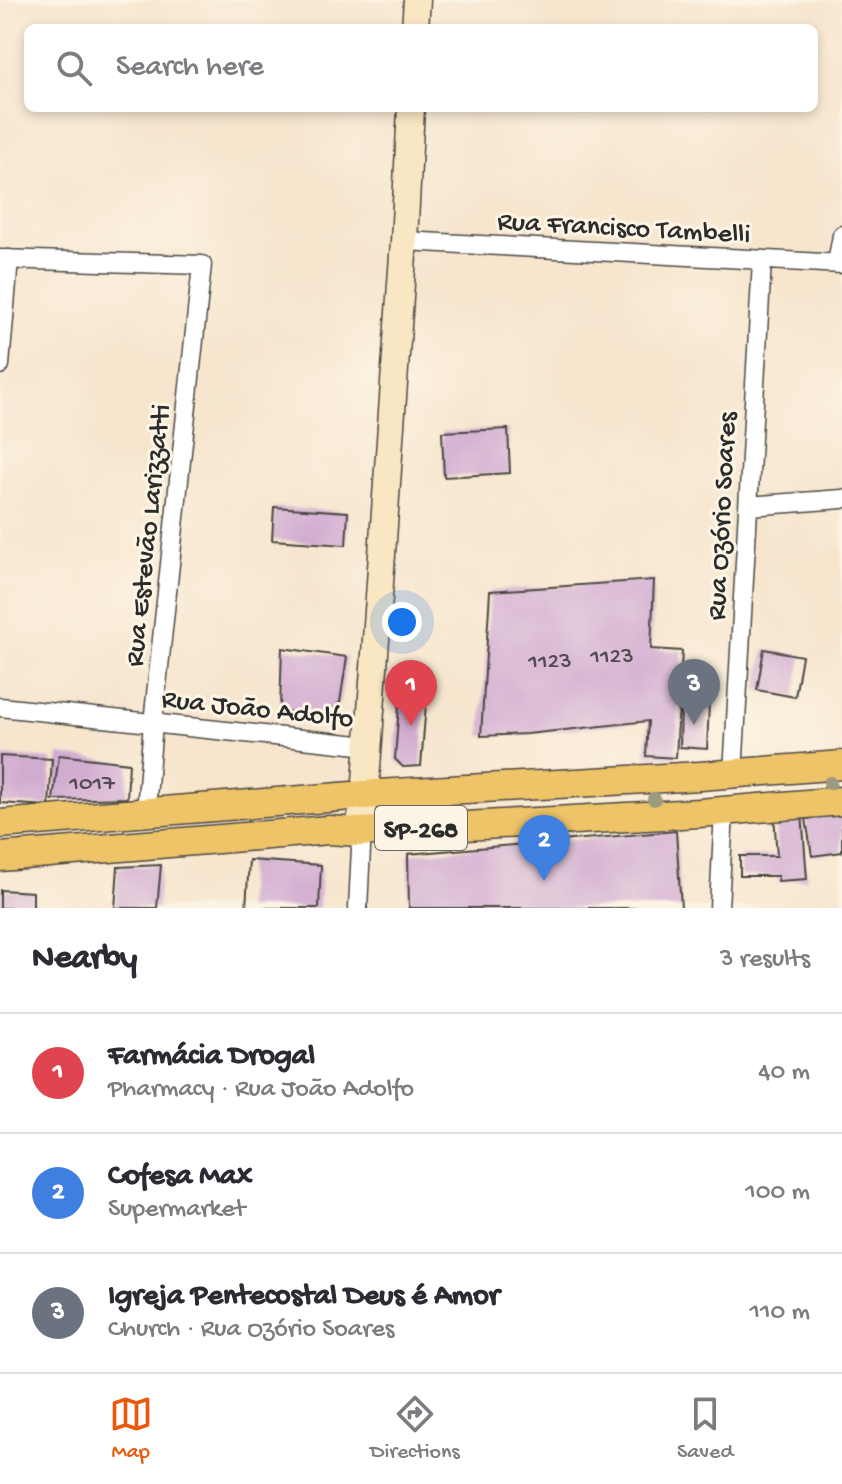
<!DOCTYPE html>
<html lang="en">
<head>
<meta charset="utf-8">
<style>
	:root { --surface:#fff; --page:#f7f7f7; --text:#2b2b33; --muted:#7c7c81; --line:#e1e1e2; --accent:#ea580c }
	body { margin:0; font-family:"Gochi Hand",sans-serif; background:var(--page); color:var(--text) }
	.you { position:absolute; left:402px; top:622px; width:28px; height:28px; margin:-20px; border:6px solid #fff; border-radius:50%; background:#1a73e8; box-shadow:0 0 0 12px #1a73e833 }
	.badge { display:grid; place-items:center; width:52px; height:52px; border-radius:50%; background:var(--accent); color:#fff; font-size:26px; font-weight:700 }
	.pin { position:absolute; translate:-50% -66px; filter:drop-shadow(0 2px 4px #0008) }
	.pin::after { content:''; position:absolute; top:42px; width:28px; height:24px; background:inherit; clip-path:polygon(0 0,100% 0,50% 100%) }
	.list { margin:0; padding:0; list-style:none }
	h2 { display:flex; justify-content:space-between; align-items:center; height:104px; margin:0; padding:0 32px; font-size:34px }
	h2 small { font-size:26px; font-weight:400; color:var(--muted) }
	.list li { display:grid; grid-template-columns:52px 1fr auto; gap:24px; align-items:center; box-sizing:border-box; height:120px; padding:0 32px; border-top:2px solid var(--line) }
	.list b { display:block; font-size:30px; white-space:nowrap }
	.list p { margin:0; font-size:26px; white-space:nowrap; color:var(--muted) }
	.list em { font-size:26px; font-style:normal; color:var(--muted) }
	.icon { flex:none; width:44px; height:44px; fill:none; stroke:currentColor; stroke-width:2; stroke-linecap:round; stroke-linejoin:round }
	.map { position:relative; flex:none; width:842px; height:908px; overflow:hidden }
	.search { position:absolute; background:var(--surface); box-shadow:0 4px 12px #0003; left:24px; right:24px; top:24px; height:88px; display:flex; align-items:center; gap:20px; box-sizing:border-box; padding:0 28px; border-radius:12px; color:var(--muted); font-size:30px }
	.sheet { height:464px; background:var(--surface) }
	nav { display:flex; justify-content:space-around; align-items:center; box-sizing:border-box; height:112px; border-top:2px solid var(--line); background:var(--surface); font-size:22px; color:var(--muted) }
	nav a { display:grid; justify-items:center; gap:4px }
	nav .on { color:var(--accent) }
	.map>svg:first-child { display:block }
	.building { fill:#d1acd1 }
	.lines { fill:none; stroke-linecap:round; stroke-linejoin:round }
	.street-casing { stroke:#4a4743; stroke-width:21 }
	.secondary-casing { stroke:#4a4743; stroke-width:29 }
	.primary-casing { stroke:#4a4743; stroke-width:31 }
	.street { stroke:#fff; stroke-width:18 }
	.secondary { stroke:#f9e7c3; stroke-width:26 }
	.primary { stroke:#efc469; stroke-width:28 }
	.tree { fill:#9c9a81 }
	.labels { text-anchor:middle; stroke-width:6; stroke-linejoin:round; paint-order:stroke }
	.number-label { font-size:24px; fill:#544b54 }
	.shield { fill:#fcf5e5; stroke:#6a6863; stroke-width:2 }
	.shield-label { font-size:26px; font-weight:bold; fill:#2b2b2b }
	.street-label { font-size:28px; fill:#2b2b2b; stroke:#fcf5e5 }
</style>
</head>
<body>
<div class="map">
<svg width="842" height="908" viewBox="0 0 842 908">
	<rect width="100%" height="100%" fill="#fcf5e5"/>
	<filter id="ink" filterUnits="userSpaceOnUse"><feTurbulence type="fractalNoise" baseFrequency=".0125" numOctaves="2"/><feDisplacementMap in="SourceGraphic" scale="16" xChannelSelector="R" yChannelSelector="G"/><feConvolveMatrix kernelMatrix="1 2 1 2 8 2 1 2 1" color-interpolation-filters="sRGB"/></filter>
	<filter id="wash" filterUnits="userSpaceOnUse"><feTurbulence type="fractalNoise" baseFrequency=".006" numOctaves="4" result="noise"/><feDisplacementMap in="SourceGraphic" scale="32" xChannelSelector="R" yChannelSelector="G"/><feGaussianBlur stdDeviation="1.8" result="paint"/><feColorMatrix in="noise" values="0 0 0 0 0 0 0 0 0 0 0 0 0 0 0 0 0 1.4 0 .05"/><feComposite in="paint" operator="in"/></filter>
	<g filter="url(#wash)">
		<rect width="100%" height="100%" fill="#f7e5cd"/>
		<g id="blocks">
			<path class="building" d="M508,429L510,473L444,477L442,432Z
				M274,507L348,512L346,545L272,540Z
				M654,580L651,649L682,651L676,758L646,756L648,721L527,734L481,736L490,591Z
				M282,648L347,657L340,702L325,717L280,710Z
				M764,649L802,656L795,697L757,690Z
				M427,691L421,766L403,767L395,759L400,692Z
				M681,701L709,702L707,749L680,747Z
				M59,755L129,763L127,798L53,800Z
				M0,756L52,759L49,806L0,803Z
				M802,813L807,879L778,881V876H740V856H777L774,815Z
				M842,814V852L812,856L806,819Z
				M676,831L681,908H409L408,854Z
				M249,860L321,865L319,908H246Z
				M161,865L157,908H115L118,867Z
				M0,890L33,892V908H0Z"/>
		</g>
	</g>
	<g filter="url(#ink)">
		<use href="#blocks" fill-opacity="0" stroke="#4a4743" stroke-width="2"/>
		<g class="lines">
			<defs>
				<path id="street" d="M404,241L842,264
					M0,259L202,265L153,723L146,811
					M837,263L842,235
					M0,365L9,259
					M748,506L842,499
					M0,707L368,746
					M733,774L762,261
					M358,908L361,848L358,832
					M719,908L724,811"/>
				<path id="secondary" d="M415,28L417,0
					M358,832L365,796L404,241L411,108"/>
				<path id="primary" d="M0,824L377,794L700,776L842,765
					M0,857L329,830L358,832L699,813L842,801"/>
			</defs>
			<use href="#street" class="street-casing"/>
			<use href="#secondary" class="secondary-casing"/>
			<use href="#primary" class="primary-casing"/>
			<use href="#street" class="street"/>
			<use href="#secondary" class="secondary"/>
			<use href="#primary" class="primary"/>
		</g>
		<g class="tree">
			<circle cx="830" cy="783" r="7"/>
			<circle cx="654" cy="799" r="7"/>
		</g>
	</g>
	<g class="labels">
		<g class="number-label">
			<text x="612" y="662">1123</text>
			<text x="550" y="667">1123</text>
			<text x="92" y="789">1017</text>
		</g>
		<rect class="shield" x="375" y="806" width="92" height="44" rx="6"/>
		<g class="shield-label">
			<text x="421" y="837">SP-268</text>
		</g>
		<g class="street-label">
			<text transform="translate(624 225) rotate(3)" y="10">Rua Francisco Tambelli</text>
			<text transform="translate(719 516) rotate(-87)" y="10">Rua Ozório Soares</text>
			<text transform="translate(145 535) rotate(-84)" y="10">Rua Estevão Larizzatti</text>
			<text transform="translate(258 706) rotate(6)" y="10">Rua João Adolfo</text>
		</g>
	</g>
</svg>
<div class="you"></div>
<div class="pin badge" style="left:411px;top:726px;background:#e0444e">1</div>
<div class="pin badge" style="left:544px;top:881px;background:#3f7fe0">2</div>
<div class="pin badge" style="left:694px;top:725px;background:#6b7280">3</div>
<div class="search"><svg class="icon" aria-label="search" viewBox="0 0 24 24"><circle cx="10" cy="10" r="6"/><path d="M15 15l6 6"/></svg>Search here</div>
</div>
<section class="sheet">
<h2>Nearby<small>3 results</small></h2>
<ul class="list">
<li><span class="badge" style="background:#e0444e">1</span><div><b>Farmácia Drogal</b><p>Pharmacy · Rua João Adolfo</p></div><em>40 m</em></li>
<li><span class="badge" style="background:#3f7fe0">2</span><div><b>Cofesa Max</b><p>Supermarket</p></div><em>100 m</em></li>
<li><span class="badge" style="background:#6b7280">3</span><div><b>Igreja Pentecostal Deus é Amor</b><p>Church · Rua Ozório Soares</p></div><em>110 m</em></li>
</ul>
</section>
<nav>
<a class="on"><svg class="icon" aria-label="map" viewBox="0 0 24 24"><path d="M3 6l6-2 6 2 6-2v14l-6 2-6-2-6 2zM9 4v14M15 6v14"/></svg>Map</a>
<a><svg class="icon" aria-label="directions" viewBox="0 0 24 24"><path d="M12 3l9 9-9 9-9-9zM9 14v-3h6M13 9l2 2-2 2"/></svg>Directions</a>
<a><svg class="icon" aria-label="saved" viewBox="0 0 24 24"><path d="M7 4h10v16l-5-4-5 4z"/></svg>Saved</a>
</nav>
</body>
</html>
